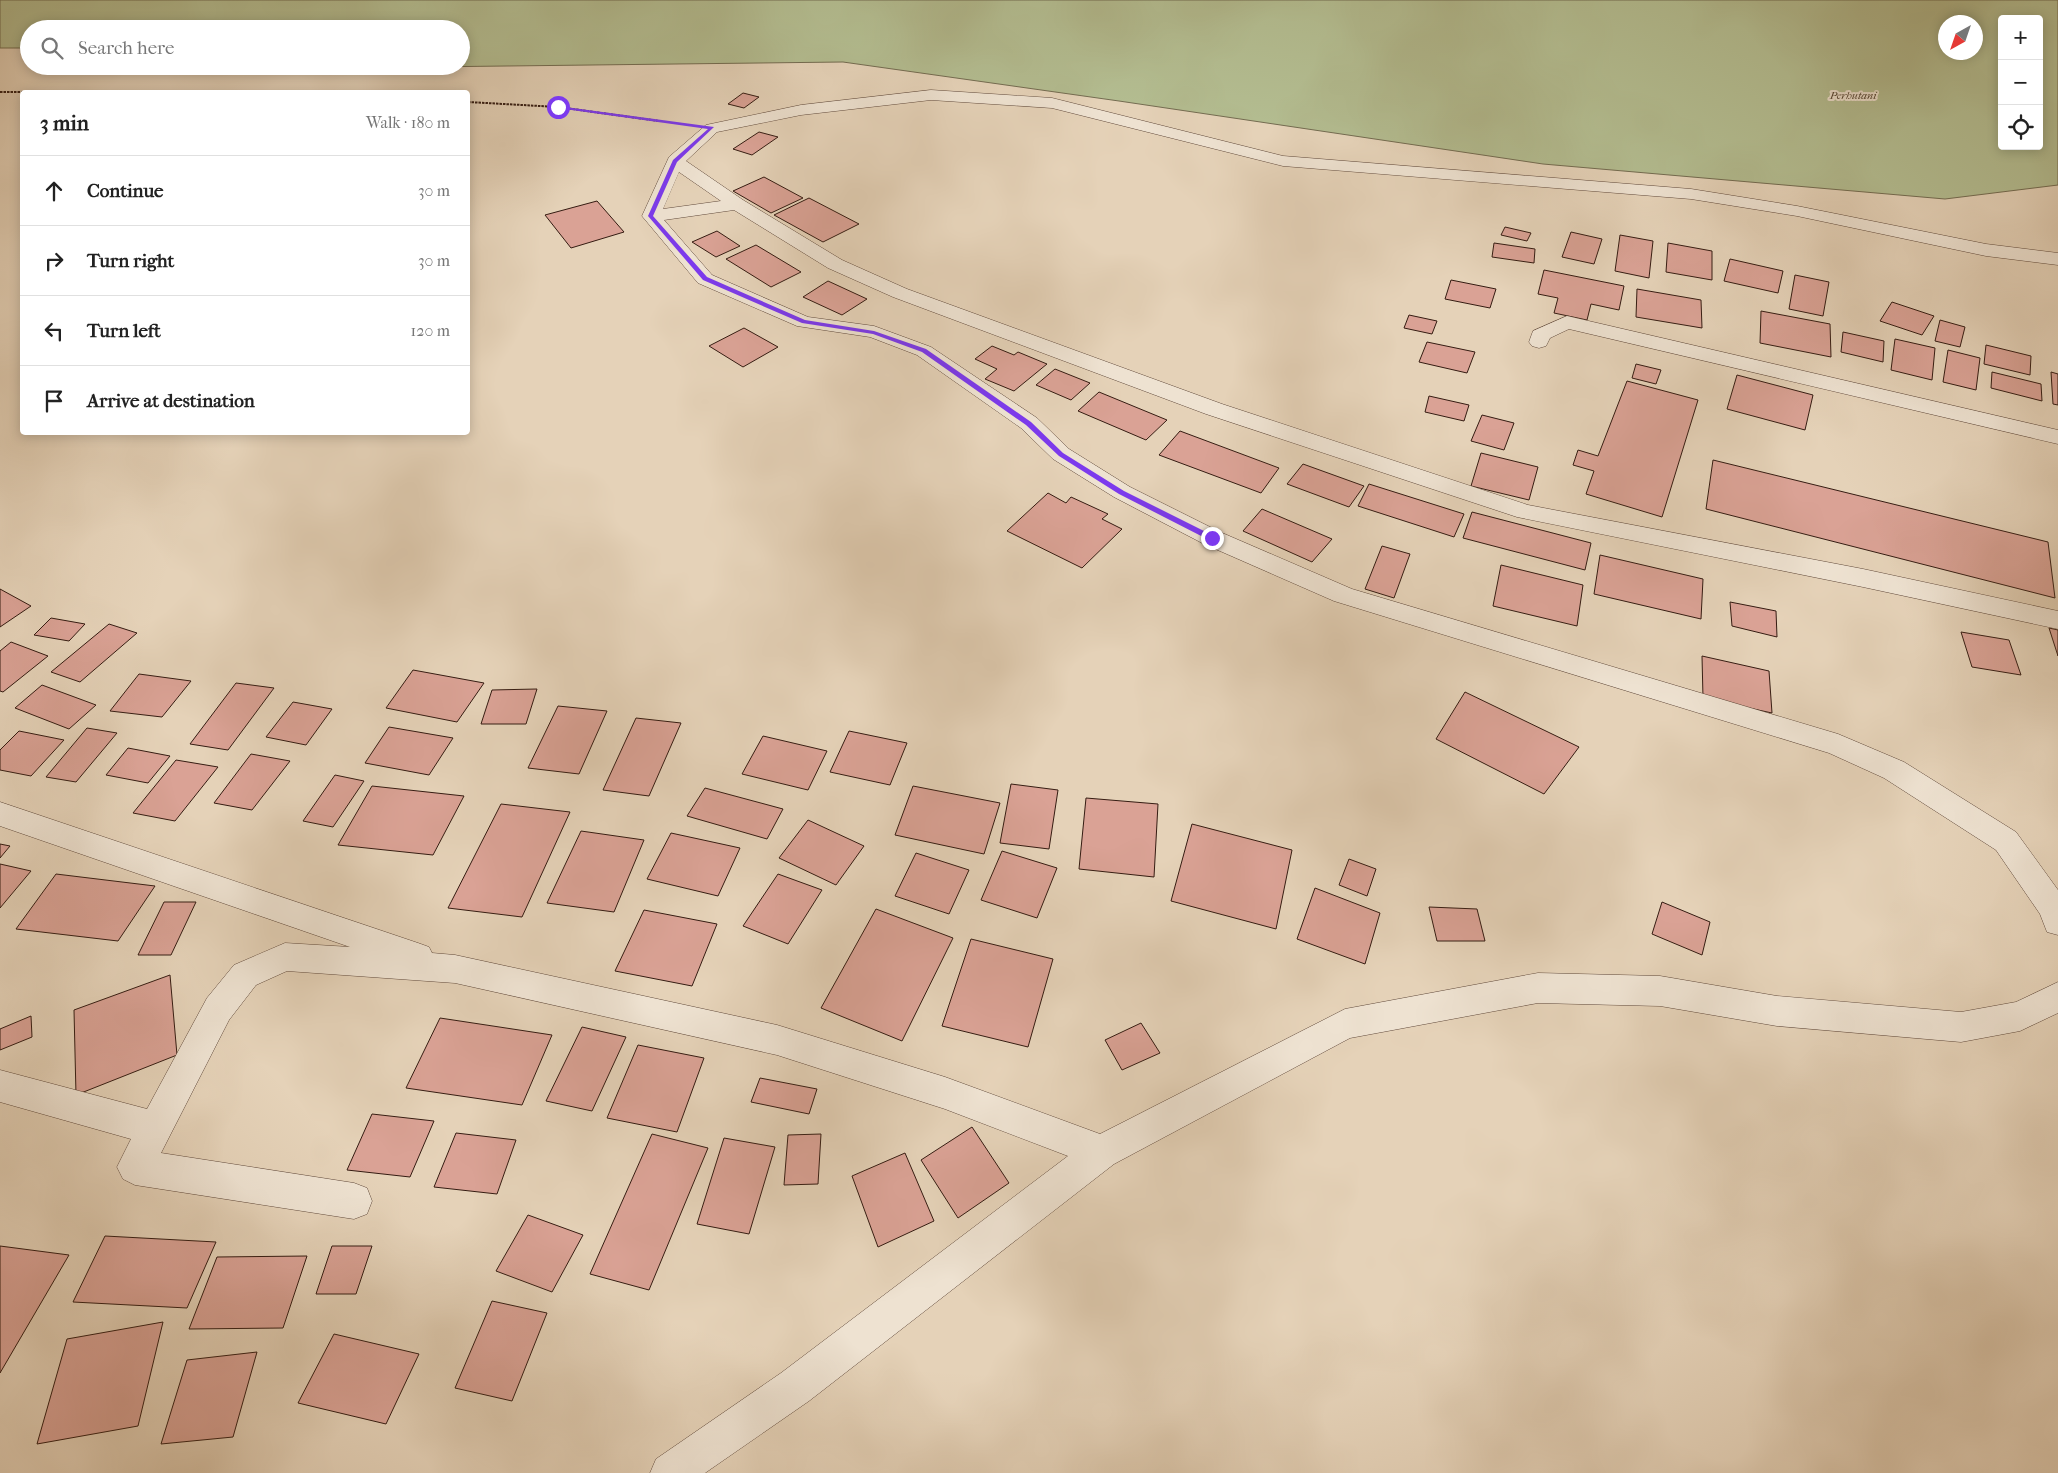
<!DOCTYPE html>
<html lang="en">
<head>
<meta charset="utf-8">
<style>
	:root { --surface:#fff; --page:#f6f6f6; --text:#222; --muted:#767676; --line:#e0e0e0 }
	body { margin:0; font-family:"IM FELL French Canon",serif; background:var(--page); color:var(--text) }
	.controls { position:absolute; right:15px; top:15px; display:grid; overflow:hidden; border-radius:5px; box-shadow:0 2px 12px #0003 }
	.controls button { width:45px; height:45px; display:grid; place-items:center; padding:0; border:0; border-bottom:1px solid var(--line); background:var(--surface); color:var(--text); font:25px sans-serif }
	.compass { position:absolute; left:1938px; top:15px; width:45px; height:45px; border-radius:50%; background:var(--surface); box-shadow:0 2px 12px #0003; rotate:220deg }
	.stop { position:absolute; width:15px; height:15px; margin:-11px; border:4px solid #7c3aed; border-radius:50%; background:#fff }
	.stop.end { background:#7c3aed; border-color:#fff; box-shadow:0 1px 5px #0008 }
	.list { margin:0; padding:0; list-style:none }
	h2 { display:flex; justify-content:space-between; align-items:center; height:65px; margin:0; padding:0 20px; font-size:21px }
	h2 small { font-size:16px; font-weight:400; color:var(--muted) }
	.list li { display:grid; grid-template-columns:32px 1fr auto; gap:15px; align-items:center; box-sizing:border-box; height:70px; padding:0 20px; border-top:1px solid var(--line) }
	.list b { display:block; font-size:19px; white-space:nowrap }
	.list em { font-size:16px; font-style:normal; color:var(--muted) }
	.icon { flex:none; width:28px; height:28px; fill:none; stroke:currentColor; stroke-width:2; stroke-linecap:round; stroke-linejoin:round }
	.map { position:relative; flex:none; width:2058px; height:1473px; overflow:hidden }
	.search { position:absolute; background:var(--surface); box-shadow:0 2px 12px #0003; left:20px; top:20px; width:450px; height:55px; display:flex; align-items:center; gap:12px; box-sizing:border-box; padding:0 18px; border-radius:28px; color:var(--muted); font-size:19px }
	.panel { position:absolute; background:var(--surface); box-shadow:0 2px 12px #0003; left:20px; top:90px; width:450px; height:345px; border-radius:5px }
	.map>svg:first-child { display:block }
	.green { fill:#b3bc90; stroke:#746c51; fill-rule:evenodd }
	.building { fill:#daa295; stroke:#351c12 }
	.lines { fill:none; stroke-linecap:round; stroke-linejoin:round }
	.minor-casing { stroke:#614a3c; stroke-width:1 }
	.path { stroke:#351c12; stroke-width:2; stroke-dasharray:2.5 1; stroke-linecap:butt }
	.minor { fill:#eee2d1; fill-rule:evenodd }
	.route { fill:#7c3aed }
	.labels { text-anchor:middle; stroke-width:4; stroke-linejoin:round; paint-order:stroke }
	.far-park-label { font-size:11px; font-style:italic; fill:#544432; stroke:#eee2d1 }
</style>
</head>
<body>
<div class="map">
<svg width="2058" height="1473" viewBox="0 0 2058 1473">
	<rect width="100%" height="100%" fill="#e5d2b8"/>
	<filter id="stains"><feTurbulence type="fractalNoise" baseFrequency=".004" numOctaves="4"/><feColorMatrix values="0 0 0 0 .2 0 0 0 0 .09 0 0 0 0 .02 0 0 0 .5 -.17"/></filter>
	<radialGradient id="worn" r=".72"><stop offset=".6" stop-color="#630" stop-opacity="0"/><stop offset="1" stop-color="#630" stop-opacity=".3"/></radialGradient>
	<path class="green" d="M0,0H2058V185L1945,199L1543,164L1119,101L843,62L423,67L409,66H461V29H29V48H0ZM2002,19H2039V146H2002ZM1946,22H1976V52H1946Z"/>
	<path class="building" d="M743,93L759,97L744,108L728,104Z
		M759,132L778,137L752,155L733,149Z
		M764,177L803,198L771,213L733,191Z
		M809,198L859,224L823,242L774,215Z
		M597,201L624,232L571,248L545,215Z
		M1505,227L1531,233L1527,241L1501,235Z
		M717,231L740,246L716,257L692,242Z
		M1571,232L1602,239L1594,264L1562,257Z
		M1620,235L1653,241L1649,278L1615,271Z
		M1494,243L1535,249L1534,263L1492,257Z
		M1668,243L1712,251V280L1666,272Z
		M756,245L801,272L771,287L726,259Z
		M1730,259L1783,271L1778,293L1724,281Z
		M1544,270L1624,286L1619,310L1591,304L1587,320L1554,313L1558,298L1538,294Z
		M1795,275L1829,282L1823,316L1789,309Z
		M1451,280L1496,289L1490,308L1445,299Z
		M828,281L867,299L842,315L803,297Z
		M1637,289L1701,300L1702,328L1636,317Z
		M1892,302L1934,316L1922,335L1880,321Z
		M1761,311L1830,324L1831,357L1760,343Z
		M1409,315L1437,321L1432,334L1404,328Z
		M1940,320L1965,327L1960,347L1935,341Z
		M744,328L778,347L743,367L709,346Z
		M1843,332L1884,341L1883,362L1841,352Z
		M1895,339L1935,348L1932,380L1891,370Z
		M1427,342L1475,352L1467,373L1419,362Z
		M1986,345L2031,356L2030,375L1984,364Z
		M992,346L1014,355L1018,352L1047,364L1014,391L985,379L997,369L975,359Z
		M1948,350L1980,358L1976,390L1943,382Z
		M1636,364L1661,370L1656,384L1632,378Z
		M1055,369L1090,383L1071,400L1036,385Z
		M1992,372L2041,384L2042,401L1991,388Z
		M2051,372L2058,374V405L2053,404Z
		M1737,375L1813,395L1805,430L1727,409Z
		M1627,381L1698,400L1662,517L1586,494L1594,471L1573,465L1578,450L1598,456Z
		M1099,392L1167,420L1146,440L1078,411Z
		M1429,396L1469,405L1464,421L1425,412Z
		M1482,415L1514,423L1504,450L1471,441Z
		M1180,431L1279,468L1261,493L1159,455Z
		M1481,453L1538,467L1529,500L1471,486Z
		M1713,460L2048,542L2055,598L1706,509Z
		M1303,464L1364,486L1349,507L1287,484Z
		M1369,484L1464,514L1454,537L1358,506Z
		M1048,493L1066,503L1071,497L1108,514L1102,519L1122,529L1082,568L1007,531Z
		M1262,509L1332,539L1312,562L1243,531Z
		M1472,512L1591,543L1585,570L1463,538Z
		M1382,546L1410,554L1394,598L1365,589Z
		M1600,555L1703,579L1701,619L1594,594Z
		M1501,565L1583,585L1577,626L1493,606Z
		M0,589L31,606L0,627Z
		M1730,602L1776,611L1777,637L1732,626Z
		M51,618L85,624L69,641L34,635Z
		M109,624L137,633L80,682L51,672Z
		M2049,628L2058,630V656Z
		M1961,632L2009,640L2021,675L1972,667Z
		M11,642L48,656L3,692L0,691V651Z
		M1702,656L1769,671L1772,713L1703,698Z
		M413,670L484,683L457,722L386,708Z
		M139,674L191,681L162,717L110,711Z
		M236,683L274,688L228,750L190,744Z
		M42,685L96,705L69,729L15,708Z
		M537,689L526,724H481L492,690Z
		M1465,692L1579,747L1544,794L1436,739Z
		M293,702L332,709L306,745L266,737Z
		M558,706L607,711L579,774L528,768Z
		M636,718L681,723L649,796L603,790Z
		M389,727L453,738L429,775L365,763Z
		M87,728L117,733L76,782L46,777Z
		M19,731L64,740L31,776L0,770V750Z
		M849,731L907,743L890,785L830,772Z
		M763,736L827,751L808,790L742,774Z
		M128,748L170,756L148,783L106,775Z
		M251,754L290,761L252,810L214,803Z
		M176,760L218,767L175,821L133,813Z
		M335,775L364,781L333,827L303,821Z
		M1011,784L1058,790L1049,849L1000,843Z
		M372,786L464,796L433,855L338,845Z
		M913,786L1000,803L984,854L895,835Z
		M705,788L783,809L767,839L687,816Z
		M1086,798L1158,804L1154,877L1079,869Z
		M501,804L570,812L522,917L448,908Z
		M808,820L864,846L836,885L779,858Z
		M1192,824L1292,850L1276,929L1171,901Z
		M581,831L644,840L614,912L547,903Z
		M671,833L740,848L718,896L647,879Z
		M0,844L10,846L0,858Z
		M1002,851L1057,868L1037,918L981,900Z
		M916,853L969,870L949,914L895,896Z
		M1349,859L1376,869L1367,896L1339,885Z
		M0,864L31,871L0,908Z
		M56,874L155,886L118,941L16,929Z
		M778,874L822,890L788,944L743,926Z
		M1315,888L1380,913L1365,964L1297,939Z
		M164,902H196L171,955H138Z
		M1662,902L1710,922L1702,955L1652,934Z
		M1429,907L1477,909L1485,941H1437Z
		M876,909L953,938L902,1041L821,1008Z
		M644,910L717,924L692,986L615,971Z
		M971,939L1053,959L1028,1047L942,1026Z
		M170,975L177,1055L76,1095L74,1010Z
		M31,1016L32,1037L0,1050V1029Z
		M440,1018L552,1035L522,1105L406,1088Z
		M1141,1023L1160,1053L1122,1070L1105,1040Z
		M582,1027L626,1037L592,1111L546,1101Z
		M638,1045L704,1058L677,1132L607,1118Z
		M760,1078L817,1089L809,1114L751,1102Z
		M372,1114L434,1121L410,1177L347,1170Z
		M972,1127L1009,1183L958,1218L921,1160Z
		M456,1133L516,1140L497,1194L434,1187Z
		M652,1134L708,1148L649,1290L590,1274Z
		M821,1134L818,1184L784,1185L788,1135Z
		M724,1138L775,1147L749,1234L697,1224Z
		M905,1153L934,1221L878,1247L852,1176Z
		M528,1215L583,1235L552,1292L496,1271Z
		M105,1236L216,1242L187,1308L73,1302Z
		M0,1246L69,1255L0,1373Z
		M332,1246H372L356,1294H316Z
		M307,1256L283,1328L189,1329L217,1257Z
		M492,1301L547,1313L512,1401L455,1388Z
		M163,1322L138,1426L37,1444L67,1339Z
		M334,1334L419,1354L386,1424L298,1403Z
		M257,1352L233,1437L161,1444L187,1360Z"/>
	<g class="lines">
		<defs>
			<path id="minor" d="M931,90L1052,98L1283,156L1691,189L1797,206L1986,244L2058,253V265L1986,256L1797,216L1691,199L1283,166L1052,108L931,100L801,115L717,132L686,161L743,200L842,260L907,289L1222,404L1528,505L1863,569L2058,611V629L1863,587L1517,517L1206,414L893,297L828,268L734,210L664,220L712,275L808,317L874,326L931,347L1037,418L1069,449L1130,487L1220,532L1352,589L1838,734L1904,762L2016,832L2058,890V935L2047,932L2040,914L1996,850L1884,778L1829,753L1334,601L1204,544L1114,497L1053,459L1021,428L917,355L870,337L797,326L698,283L642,216L669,157L706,125L801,105ZM679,172L721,201L663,209Z
				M1567,316L2058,430V444L1569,329L1550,338L1546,346L1539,348L1532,346L1529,342L1533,331Z
				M0,802L418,943L429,947L432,953L455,955L777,1025L945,1077L1100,1134L1345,1009L1538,973L1660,976L1777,996L1961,1012L2016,1002L2058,982V1013L2020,1031L1961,1042L1777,1026L1660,1006L1538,1003L1350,1038L1114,1164L809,1401L705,1473H650L656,1459L781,1373L1068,1156L945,1109L777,1055L455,983L287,971L256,985L229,1020L161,1153L354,1183L367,1188L372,1201L367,1214L354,1219L135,1185L123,1179L117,1167L131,1139L0,1102V1070L147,1109L207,998L234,965L285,943L350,947L0,826Z"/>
		</defs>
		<use href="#minor" class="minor-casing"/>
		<path class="path" d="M0,92H99
			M468,102L558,107L659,121"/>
		<use href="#minor" class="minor"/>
	</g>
	<path class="route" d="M558,106L714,127L677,162L653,216L707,277L805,320L874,331L926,349L1031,422L1063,453L1124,491L1214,536V540H1209L1119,494L1059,456L1026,425L922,352L873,334L802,323L703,280L648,216L673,160L708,129L557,108Z"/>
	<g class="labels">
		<g class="far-park-label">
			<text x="1853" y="99">Perhutani</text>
		</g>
	</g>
	<rect width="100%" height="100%" filter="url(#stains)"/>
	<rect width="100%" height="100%" fill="url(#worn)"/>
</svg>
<div class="controls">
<button>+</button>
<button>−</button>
<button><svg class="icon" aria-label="locate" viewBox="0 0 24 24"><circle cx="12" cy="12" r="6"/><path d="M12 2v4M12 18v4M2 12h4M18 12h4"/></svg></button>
</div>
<svg class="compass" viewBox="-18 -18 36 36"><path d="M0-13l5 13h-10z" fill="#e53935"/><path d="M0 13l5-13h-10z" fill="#767676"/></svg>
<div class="stop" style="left:558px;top:107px"></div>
<div class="stop end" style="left:1212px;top:538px"></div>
<div class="search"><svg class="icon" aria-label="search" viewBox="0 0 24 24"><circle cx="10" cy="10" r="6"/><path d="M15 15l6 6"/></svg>Search here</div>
<section class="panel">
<h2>3 min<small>Walk · 180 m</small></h2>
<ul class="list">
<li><svg class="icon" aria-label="ahead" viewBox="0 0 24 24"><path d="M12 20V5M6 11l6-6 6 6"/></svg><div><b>Continue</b></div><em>30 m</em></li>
<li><svg class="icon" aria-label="right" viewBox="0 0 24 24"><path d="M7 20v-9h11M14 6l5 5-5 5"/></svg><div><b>Turn right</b></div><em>30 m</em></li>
<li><svg class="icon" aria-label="left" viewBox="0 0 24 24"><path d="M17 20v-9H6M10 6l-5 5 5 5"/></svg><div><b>Turn left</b></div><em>120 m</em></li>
<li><svg class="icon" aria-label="arrive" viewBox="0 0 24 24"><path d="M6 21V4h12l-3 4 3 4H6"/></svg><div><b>Arrive at destination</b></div></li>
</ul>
</section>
</div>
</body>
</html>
